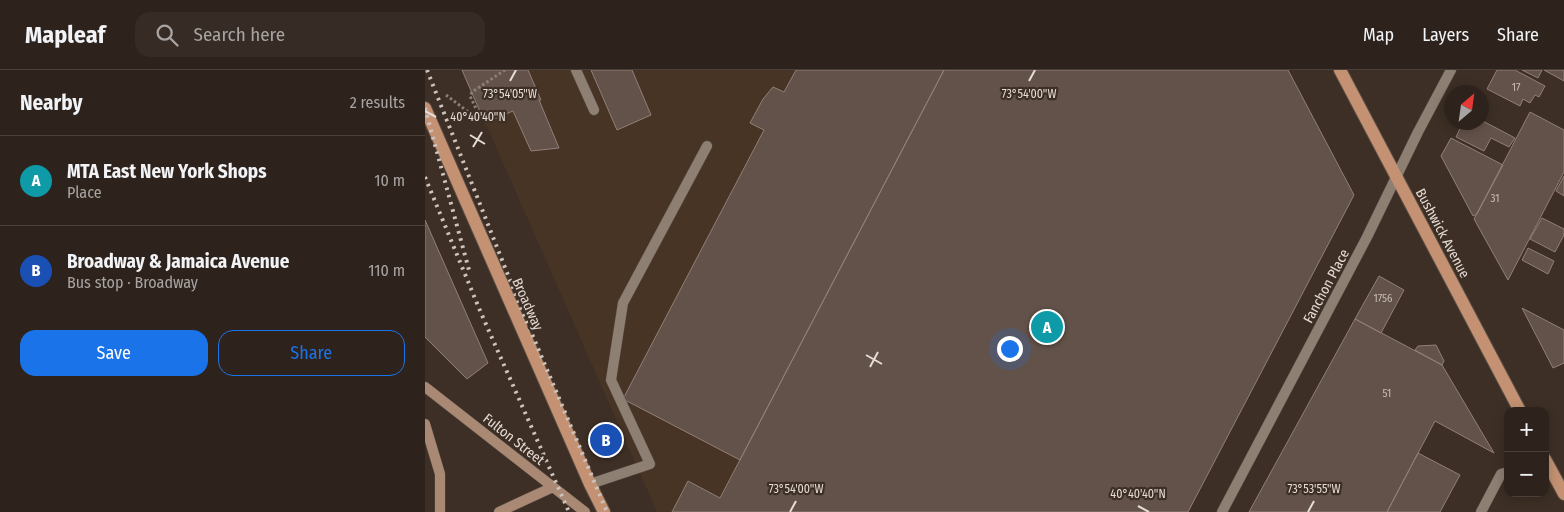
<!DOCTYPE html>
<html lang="en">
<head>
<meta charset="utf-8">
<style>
	:root { --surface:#2e231c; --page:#362b25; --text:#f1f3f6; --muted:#a7a4a3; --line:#49403b; --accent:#1a73e8 }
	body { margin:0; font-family:"Fira Sans Condensed",sans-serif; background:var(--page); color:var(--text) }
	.controls { position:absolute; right:15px; bottom:15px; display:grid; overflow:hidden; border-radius:10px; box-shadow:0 2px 12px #0003 }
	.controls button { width:45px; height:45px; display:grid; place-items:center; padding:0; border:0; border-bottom:1px solid var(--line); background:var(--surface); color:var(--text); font:25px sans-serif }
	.compass { position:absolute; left:1019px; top:15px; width:45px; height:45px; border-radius:50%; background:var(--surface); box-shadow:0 2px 12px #0003; rotate:29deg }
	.you { position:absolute; left:584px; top:278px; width:18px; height:18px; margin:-12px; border:4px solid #fff; border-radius:50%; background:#1a73e8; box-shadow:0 0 0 8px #1a73e833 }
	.badge { display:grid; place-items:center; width:32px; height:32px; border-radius:50%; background:var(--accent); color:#fff; font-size:16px; font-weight:700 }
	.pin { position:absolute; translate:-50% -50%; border:2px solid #fff; box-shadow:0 1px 5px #0006 }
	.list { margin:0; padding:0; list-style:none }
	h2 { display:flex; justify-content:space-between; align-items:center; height:65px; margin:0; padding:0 20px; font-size:21px }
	h2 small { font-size:16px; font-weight:400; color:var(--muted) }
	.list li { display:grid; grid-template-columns:32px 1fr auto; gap:15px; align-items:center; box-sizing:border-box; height:90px; padding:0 20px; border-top:1px solid var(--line) }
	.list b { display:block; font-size:19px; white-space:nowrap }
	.list p { margin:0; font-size:16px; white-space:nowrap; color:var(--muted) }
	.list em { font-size:16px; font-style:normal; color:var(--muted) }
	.actions { display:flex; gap:10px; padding:15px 20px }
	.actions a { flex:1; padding:11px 0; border:1px solid var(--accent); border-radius:15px; text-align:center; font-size:18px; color:var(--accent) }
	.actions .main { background:var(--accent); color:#fff }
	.icon { flex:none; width:28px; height:28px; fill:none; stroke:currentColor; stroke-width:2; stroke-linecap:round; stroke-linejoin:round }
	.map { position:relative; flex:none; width:1139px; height:442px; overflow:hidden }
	header { display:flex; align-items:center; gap:30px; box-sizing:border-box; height:70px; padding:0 25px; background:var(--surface); border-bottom:1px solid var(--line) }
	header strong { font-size:24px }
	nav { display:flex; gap:28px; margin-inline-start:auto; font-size:18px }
	.search { width:350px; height:45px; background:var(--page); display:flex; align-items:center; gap:12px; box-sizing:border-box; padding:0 18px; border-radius:15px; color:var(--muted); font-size:19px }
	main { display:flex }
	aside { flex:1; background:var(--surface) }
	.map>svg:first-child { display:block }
	.built { fill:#473425 }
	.building { fill:#63524a; stroke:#927f77 }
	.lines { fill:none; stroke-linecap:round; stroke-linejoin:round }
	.service-casing { stroke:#594e46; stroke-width:11 }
	.minor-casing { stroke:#594e46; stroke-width:11 }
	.secondary-casing { stroke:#594e46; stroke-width:11 }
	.primary-casing { stroke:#594e46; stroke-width:14 }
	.path { stroke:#8b7f76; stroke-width:3; stroke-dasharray:2.5 2.5; stroke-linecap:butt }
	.service { stroke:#8e7f73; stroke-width:10 }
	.minor { stroke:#8e7f73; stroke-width:10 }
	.secondary { stroke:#a98973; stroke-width:10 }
	.primary { stroke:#c49272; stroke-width:12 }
	.rail { stroke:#cdc3bc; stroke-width:4; stroke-dasharray:2.5 5; stroke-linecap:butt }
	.ticks { fill:none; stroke:#e5dcd5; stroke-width:2 }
	.labels { text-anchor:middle; stroke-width:4.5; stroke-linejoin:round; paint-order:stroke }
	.number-label { font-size:11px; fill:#c4bab2 }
	.street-label { font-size:14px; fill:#e5dcd5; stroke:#3d2f25 }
	.ticks-label { font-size:12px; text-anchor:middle; fill:#e5dcd5; stroke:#3d2f25; stroke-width:4.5; stroke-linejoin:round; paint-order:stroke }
</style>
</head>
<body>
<header>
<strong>Mapleaf</strong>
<div class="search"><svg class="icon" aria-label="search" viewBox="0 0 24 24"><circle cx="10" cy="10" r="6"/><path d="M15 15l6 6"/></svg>Search here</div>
<nav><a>Map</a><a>Layers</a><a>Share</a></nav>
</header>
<main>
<aside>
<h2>Nearby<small>2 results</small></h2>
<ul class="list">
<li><span class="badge" style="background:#0f9aa8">A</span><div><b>MTA East New York Shops</b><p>Place</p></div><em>10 m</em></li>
<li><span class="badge" style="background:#1a4fb4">B</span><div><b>Broadway &amp; Jamaica Avenue</b><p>Bus stop · Broadway</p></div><em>110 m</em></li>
</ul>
<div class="actions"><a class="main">Save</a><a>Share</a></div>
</aside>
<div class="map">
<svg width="1139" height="442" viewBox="0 0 1139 442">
	<rect width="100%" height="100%" fill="#3d2f25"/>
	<path class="built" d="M37,0H519L295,428L263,411L247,442H232Z"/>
	<path class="building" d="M37,0H103L116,30H114L134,78L106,81L88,41L60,53Z
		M166,0H207L226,45L192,60Z
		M371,0H519L315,390L198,329L339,60L325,53L338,29L348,17L359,22Z
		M519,0H863L929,125L763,442H247L263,411L295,428Z
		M1072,0H1090L1120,16L1114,27L1110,25L1105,33L1098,29L1095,36L1062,19Z
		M1097,0H1117L1113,8Z
		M1119,0H1139V11Z
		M1105,42L1139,60V102L1083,210L1049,149Z
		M1056,50L1090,68L1084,77L1066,68L1059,81L1031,67L1038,52H1056Z
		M1026,68L1078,95L1052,144L1048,146L1016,86Z
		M1139,106V126L1131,121Z
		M1117,148L1139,159V165L1130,182L1105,169Z
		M0,150L63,293L42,309L0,267Z
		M1103,178L1129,191L1123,204L1097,190Z
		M954,206L979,220L956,263L930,249Z
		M1097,238L1139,260V293L1128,298Z
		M930,249L1017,295L1069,383L1010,351L962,442H824Z
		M1011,275L1019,291L1017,295L990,280L993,276Z
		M993,383L1035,405L1015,442H962Z"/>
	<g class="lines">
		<defs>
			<path id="service" d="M151,0L169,40
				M165,414L225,394L186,310L198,233L282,76
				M1056,442L1076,404L1083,402"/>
			<path id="minor" d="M797,442L942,167L993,62L1026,0"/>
			<path id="secondary" d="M0,317L160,442
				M0,354L15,404V442
				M74,442L128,417"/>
			<path id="primary" d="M915,0L1095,341
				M0,38L165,414L179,442
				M1120,389L1139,424"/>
		</defs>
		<use href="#service" class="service-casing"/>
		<use href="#minor" class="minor-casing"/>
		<use href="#secondary" class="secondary-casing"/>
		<use href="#primary" class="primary-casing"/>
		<path class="path" d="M21,25L50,47L56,49L45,26L47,22L80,0"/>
		<use href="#service" class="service"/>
		<use href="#minor" class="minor"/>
		<use href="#secondary" class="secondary"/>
		<use href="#primary" class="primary"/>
		<path class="rail" d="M2,0L96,238L182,442
			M0,38L44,200
			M0,107L56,243L144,442"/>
	</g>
	<path class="ticks" d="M85,11L91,0M604,11L610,0M0,41L11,47M45,65L60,74M48,77L57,62M441,285L457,294M445,297L453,282M713,436L724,442M365,442L371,431M883,442L889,431"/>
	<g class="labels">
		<g class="number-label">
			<text x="1091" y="21">17</text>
			<text x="1070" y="132">31</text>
			<text x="958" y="232">1756</text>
			<text x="962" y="327">51</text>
		</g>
		<g class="street-label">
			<text transform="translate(1018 163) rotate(62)" y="5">Bushwick Avenue</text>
			<text transform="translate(901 216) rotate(-62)" y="5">Fanchon Place</text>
			<text transform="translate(103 234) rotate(66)" y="5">Broadway</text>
			<text transform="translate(89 369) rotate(38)" y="5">Fulton Street</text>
		</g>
	</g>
	<g class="ticks-label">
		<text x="85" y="28">73°54'05"W</text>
		<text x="604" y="28">73°54'00"W</text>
		<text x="53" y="51">40°40'40"N</text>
		<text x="371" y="423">73°54'00"W</text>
		<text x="889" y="423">73°53'55"W</text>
		<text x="713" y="428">40°40'40"N</text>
	</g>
</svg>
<div class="controls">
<button>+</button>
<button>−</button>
</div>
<svg class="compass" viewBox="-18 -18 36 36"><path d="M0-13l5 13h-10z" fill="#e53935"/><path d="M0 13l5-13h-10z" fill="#a7a4a3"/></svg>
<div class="you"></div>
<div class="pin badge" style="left:622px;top:257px;background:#0f9aa8">A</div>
<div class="pin badge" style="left:181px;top:370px;background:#1a4fb4">B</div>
</div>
</main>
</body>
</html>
